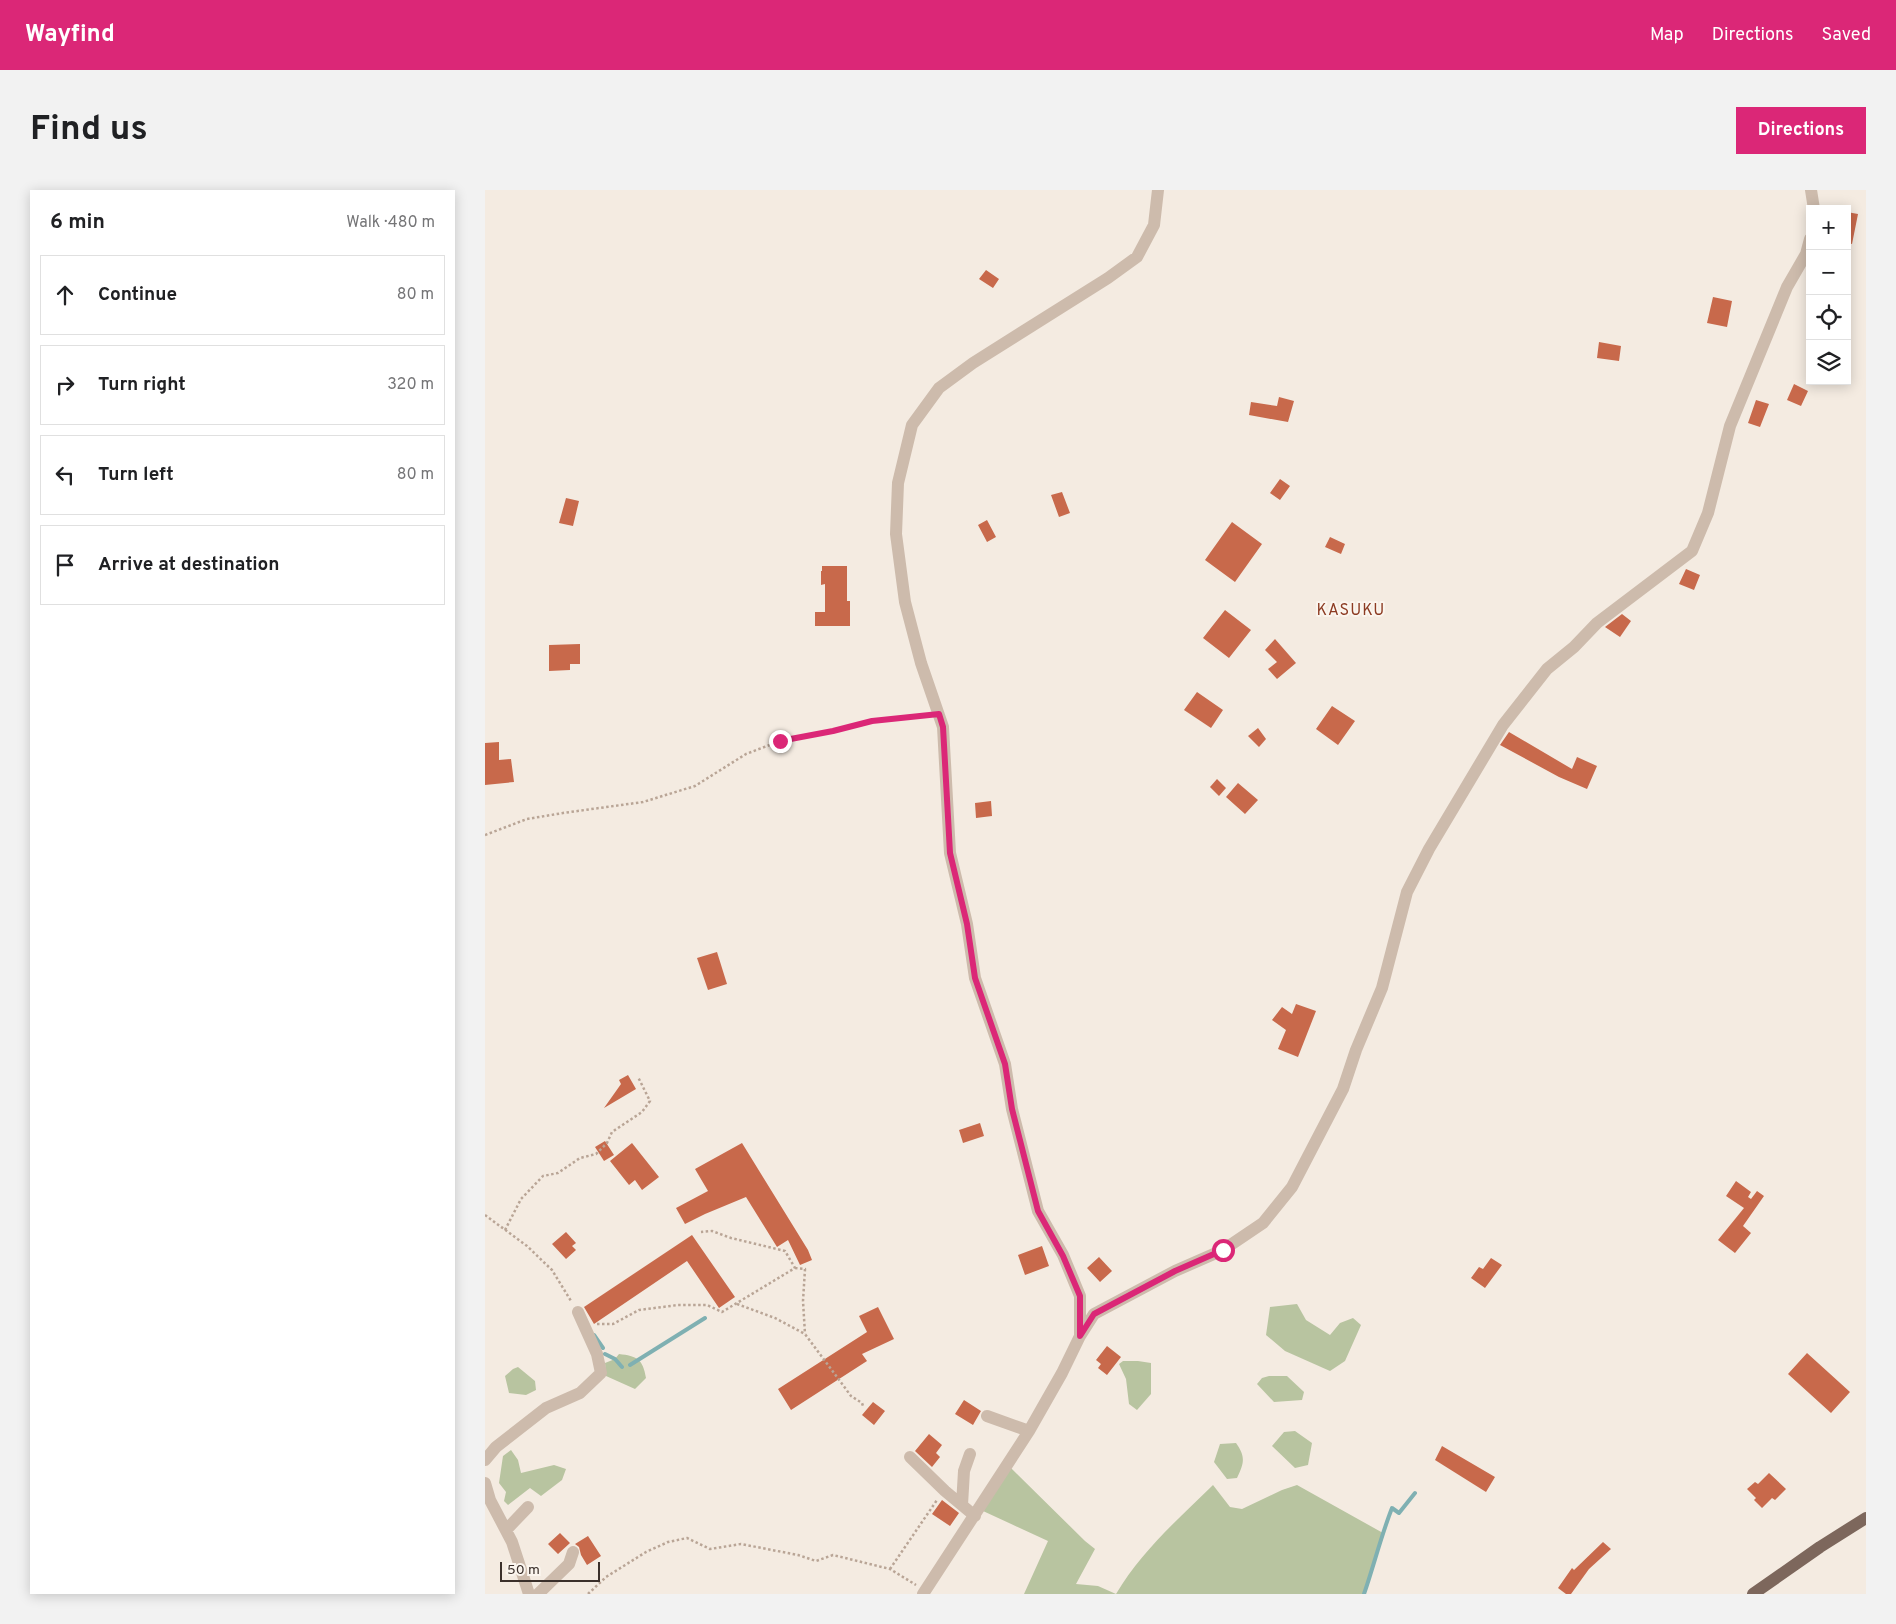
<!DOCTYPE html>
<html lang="en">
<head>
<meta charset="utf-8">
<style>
	:root { --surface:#fff; --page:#f2f2f2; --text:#202124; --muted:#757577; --line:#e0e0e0; --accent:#db2777 }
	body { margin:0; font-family:Overpass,sans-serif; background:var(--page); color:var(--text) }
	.controls { position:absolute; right:15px; top:15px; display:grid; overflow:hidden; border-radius:0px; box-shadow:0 2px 12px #0003 }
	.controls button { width:45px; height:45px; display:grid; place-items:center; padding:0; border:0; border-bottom:1px solid var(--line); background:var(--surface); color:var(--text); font:25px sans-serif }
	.scale { position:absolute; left:15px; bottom:12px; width:100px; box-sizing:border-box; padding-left:5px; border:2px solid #3b302b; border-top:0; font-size:14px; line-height:18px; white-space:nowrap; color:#3b302b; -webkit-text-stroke:4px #fbf5ee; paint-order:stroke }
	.stop { position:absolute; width:15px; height:15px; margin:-11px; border:4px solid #db2777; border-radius:50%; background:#fff }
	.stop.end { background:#db2777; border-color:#fff; box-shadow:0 1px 5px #0008 }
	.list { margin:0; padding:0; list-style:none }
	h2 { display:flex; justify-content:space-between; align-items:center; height:65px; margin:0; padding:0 20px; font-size:21px }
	h2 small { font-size:16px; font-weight:400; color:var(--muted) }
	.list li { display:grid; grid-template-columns:32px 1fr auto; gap:15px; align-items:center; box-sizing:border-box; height:80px; margin:0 10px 10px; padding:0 10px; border:1px solid var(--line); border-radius:0px }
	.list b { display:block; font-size:19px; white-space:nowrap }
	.list em { font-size:16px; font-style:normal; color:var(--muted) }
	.icon { flex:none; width:28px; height:28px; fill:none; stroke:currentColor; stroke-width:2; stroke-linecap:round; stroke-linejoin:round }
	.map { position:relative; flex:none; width:1381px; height:1404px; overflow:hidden; border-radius:0px }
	header { display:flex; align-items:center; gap:30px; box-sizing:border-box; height:70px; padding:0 25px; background:var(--accent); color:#fff }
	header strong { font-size:24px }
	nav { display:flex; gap:28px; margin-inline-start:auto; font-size:18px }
	.intro { display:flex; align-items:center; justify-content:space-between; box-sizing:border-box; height:120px; padding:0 30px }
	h1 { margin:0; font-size:35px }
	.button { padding:12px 22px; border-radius:0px; background:var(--accent); color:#fff; font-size:18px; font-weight:700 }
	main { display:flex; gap:30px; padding:0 30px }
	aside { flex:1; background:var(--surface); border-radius:0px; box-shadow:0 2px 12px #0003 }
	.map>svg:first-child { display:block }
	.green { fill:#b8c4a0 }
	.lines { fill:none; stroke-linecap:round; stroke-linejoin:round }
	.stream { stroke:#7fb0b2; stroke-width:4 }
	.building { fill:#c8694b }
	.path { stroke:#b9a596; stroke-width:2.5; stroke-dasharray:2.5 2.5; stroke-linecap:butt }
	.minor { stroke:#cdbbac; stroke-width:12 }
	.major { stroke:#7d675c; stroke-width:12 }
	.route { stroke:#db2777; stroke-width:6 }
	.labels { text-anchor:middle; stroke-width:4; stroke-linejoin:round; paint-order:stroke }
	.quarter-label { font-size:16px; letter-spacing:1px; fill:#8c3b22; stroke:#fbf5ee }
</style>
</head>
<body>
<header>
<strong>Wayfind</strong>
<nav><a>Map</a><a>Directions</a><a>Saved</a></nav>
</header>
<div class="intro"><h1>Find us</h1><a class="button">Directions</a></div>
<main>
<aside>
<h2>6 min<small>Walk · 480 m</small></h2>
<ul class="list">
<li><svg class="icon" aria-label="ahead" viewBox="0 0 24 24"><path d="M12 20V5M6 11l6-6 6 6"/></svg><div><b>Continue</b></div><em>80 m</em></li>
<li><svg class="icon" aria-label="right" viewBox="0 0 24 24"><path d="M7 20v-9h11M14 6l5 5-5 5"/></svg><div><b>Turn right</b></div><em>320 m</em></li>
<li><svg class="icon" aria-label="left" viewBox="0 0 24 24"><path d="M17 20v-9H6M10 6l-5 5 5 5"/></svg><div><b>Turn left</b></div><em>80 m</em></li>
<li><svg class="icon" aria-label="arrive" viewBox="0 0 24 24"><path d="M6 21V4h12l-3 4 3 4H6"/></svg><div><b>Arrive at destination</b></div></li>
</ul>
</aside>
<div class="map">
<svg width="1381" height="1404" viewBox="0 0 1381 1404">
	<rect width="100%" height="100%" fill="#f4ebe1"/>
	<path class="green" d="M812,1114L821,1130L845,1145L855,1133L868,1128L876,1135L860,1171L845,1181L800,1161L781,1145L785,1117Z
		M134,1164C152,1166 158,1169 161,1188L150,1199L121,1186L120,1173L130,1169Z
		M638,1171H653L666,1173V1204L652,1220L644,1214L641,1189L634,1174Z
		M33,1177L50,1191L51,1200L41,1205L24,1203L20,1186L28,1179Z
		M784,1186H802L819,1202L817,1210L789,1212L772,1194L777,1188Z
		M810,1241L827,1253L823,1275L810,1278L787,1256L799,1242Z
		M751,1253C761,1267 759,1273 752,1288L742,1289L729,1272L735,1254Z
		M26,1260L33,1270L36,1283L69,1275L81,1279L77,1290L56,1306L45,1298L23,1315L19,1311L21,1302L14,1293L18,1266Z
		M526,1278L600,1351L610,1359L591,1394L613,1396L631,1404C656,1362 693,1329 728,1295L745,1317L757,1319L797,1300L812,1295L898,1343L879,1404H539L563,1351L498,1321Z"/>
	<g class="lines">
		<path class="stream" d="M109,1145L118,1158
			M120,1164L130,1169L137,1177
			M145,1175L220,1128
			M879,1404C889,1375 896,1346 907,1318L914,1323L930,1303"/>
	</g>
	<path class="building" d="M1362,22L1373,24L1367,54L1362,53Z
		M501,80L514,89L508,98L494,89Z
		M1228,107L1247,111L1242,137L1222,133Z
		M1114,152L1136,156L1134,171L1112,168Z
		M1309,194L1323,201L1316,216L1302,210Z
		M794,207L809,211L803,232L764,225L766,212L792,216Z
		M1271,210L1284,214L1275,237L1263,233Z
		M795,289L805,296L795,310L785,303Z
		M577,302L585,323L574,327L566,305Z
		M81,308L94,311L88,336L74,333Z
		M502,330L511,347L502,352L493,335Z
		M747,332L777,354L750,392L720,370Z
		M845,347L860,354L856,364L840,357Z
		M337,376H362V411H365V436H330V422H340V394L336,395V381H337Z
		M1201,379L1215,385L1209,400L1194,394Z
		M740,420L766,440L744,468L718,448Z
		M1137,424L1146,431L1135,447L1120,437Z
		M790,449L811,473L792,489L783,479L792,472L780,460Z
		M95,454V474H85V480L64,481V455Z
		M712,502L738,520L726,538L699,520Z
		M847,516L870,531L853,555L831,539Z
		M773,538L781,549L774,557L763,546Z
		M1024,542L1087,579L1092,567L1112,576L1102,599L1074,587L1015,555Z
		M14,552V570L26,569L29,592L0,595V553Z
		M732,589L741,598L734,606L725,597Z
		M753,593L773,610L760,624L741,607Z
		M506,611L507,626L491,628L490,613Z
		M232,762L242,794L223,800L212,768Z
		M811,814L831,821L813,867L793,859L801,840L787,830L797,817L807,824Z
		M143,885L151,899L119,918L136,894L134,890Z
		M495,933L499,946L478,953L474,940Z
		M120,951L129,965L119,971L110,957Z
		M147,953L174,987L157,1000L150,990L144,995L125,971Z
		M257,953L323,1060L327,1070L315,1075L303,1050L292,1057L261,1007L220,1024L200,1034L191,1018L223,1001L210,979Z
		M1251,991L1266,1002L1263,1007L1266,1009L1272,1001L1279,1006L1258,1036L1266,1043L1250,1063L1233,1050L1259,1018L1241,1006Z
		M81,1042L91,1053L87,1056L91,1060L81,1069L67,1054Z
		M207,1045L250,1107L234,1118L202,1071L109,1134L99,1117Z
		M557,1056L564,1076L540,1085L533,1065Z
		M614,1067L627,1081L615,1092L602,1078Z
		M1006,1068L1017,1075L1000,1098L986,1088L994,1077L998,1079Z
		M393,1117L409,1149L377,1164L382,1171L306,1220L293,1199L382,1142L374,1126Z
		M622,1156L636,1167L622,1185L613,1178L616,1174L611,1170Z
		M1322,1163L1365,1202L1346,1223L1303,1184Z
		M479,1210L496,1221L488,1235L470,1224Z
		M388,1212L400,1221L389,1235L377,1225Z
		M444,1244L457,1255L451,1263L455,1267L447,1277L430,1261Z
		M957,1256L1010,1287L1001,1302L950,1270Z
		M1284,1283L1301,1299L1290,1310L1287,1308L1277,1318L1269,1310L1271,1308L1262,1299L1270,1292L1273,1294Z
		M457,1310L474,1323L465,1336L447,1324Z
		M75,1343L85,1353L73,1364L63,1354Z
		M103,1346L116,1366L102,1375L96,1365L94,1357L90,1354Z
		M1118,1352L1126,1359L1104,1379L1086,1404H1081L1073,1398L1087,1378L1089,1380Z"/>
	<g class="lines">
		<path class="path" d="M0,645L42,629L78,623L158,612L210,596L261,564L295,551L348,541L387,531L442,525
			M0,1025L42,1056L67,1080L86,1111
			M20,1040L36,1009L58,986L73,983L95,968L111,964L122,953L127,942L157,922L165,911L153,887
			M310,1078L320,1079L318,1111L320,1144
			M252,1114L290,1128L320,1144L366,1206L377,1213L378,1216
			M112,1134H128L154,1120L193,1115H222L237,1122L310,1078L300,1061L246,1048L227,1041L216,1042
			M405,1379L452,1310
			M103,1404L121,1387L161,1362L183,1352L202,1348L225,1359L256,1354L313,1365L331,1371L348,1365L405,1379L431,1395"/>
		<path class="minor" d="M1326,0L1329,19
			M595,1146L609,1124L690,1081L738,1060L778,1033L807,997L858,899L871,860L897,798L922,702L944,659L1018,535L1062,479L1089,457L1112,433L1207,361L1223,323L1245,236L1302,97L1321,64L1325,49
			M502,1226L544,1241
			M425,1267L460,1301L490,1326
			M0,1270L11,1257L61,1218L95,1203L116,1183L112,1164L93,1122
			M0,1293L5,1310L27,1352L44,1404
			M477,1315L479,1281L485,1264
			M21,1340L43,1317
			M53,1404L84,1374L88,1362
			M438,1404L544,1241L577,1183L595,1146V1106L578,1065L553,1021L527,919L520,874L490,788L482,734L465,663L458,537L436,473L420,412L411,344L413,293L427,235L454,198L488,173L623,88L652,67L669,35L673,0"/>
		<path class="major" d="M1268,1404L1335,1357L1381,1328"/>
	</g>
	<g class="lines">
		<path class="route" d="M295,551L348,541L387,531L454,524L458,537L465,663L482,734L490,788L520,874L527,919L553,1021L578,1066L595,1106V1146L609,1124L690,1081L738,1060"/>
	</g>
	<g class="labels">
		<g class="quarter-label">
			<text x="866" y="425">KASUKU</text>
		</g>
	</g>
</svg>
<div class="controls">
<button>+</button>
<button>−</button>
<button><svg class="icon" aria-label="locate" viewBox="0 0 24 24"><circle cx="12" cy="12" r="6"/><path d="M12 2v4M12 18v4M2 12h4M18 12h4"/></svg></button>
<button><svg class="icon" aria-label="layers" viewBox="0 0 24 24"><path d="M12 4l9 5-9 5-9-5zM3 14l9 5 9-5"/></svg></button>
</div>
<div class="scale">50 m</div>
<div class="stop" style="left:738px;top:1060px"></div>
<div class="stop end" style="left:295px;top:551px"></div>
</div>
</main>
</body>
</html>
